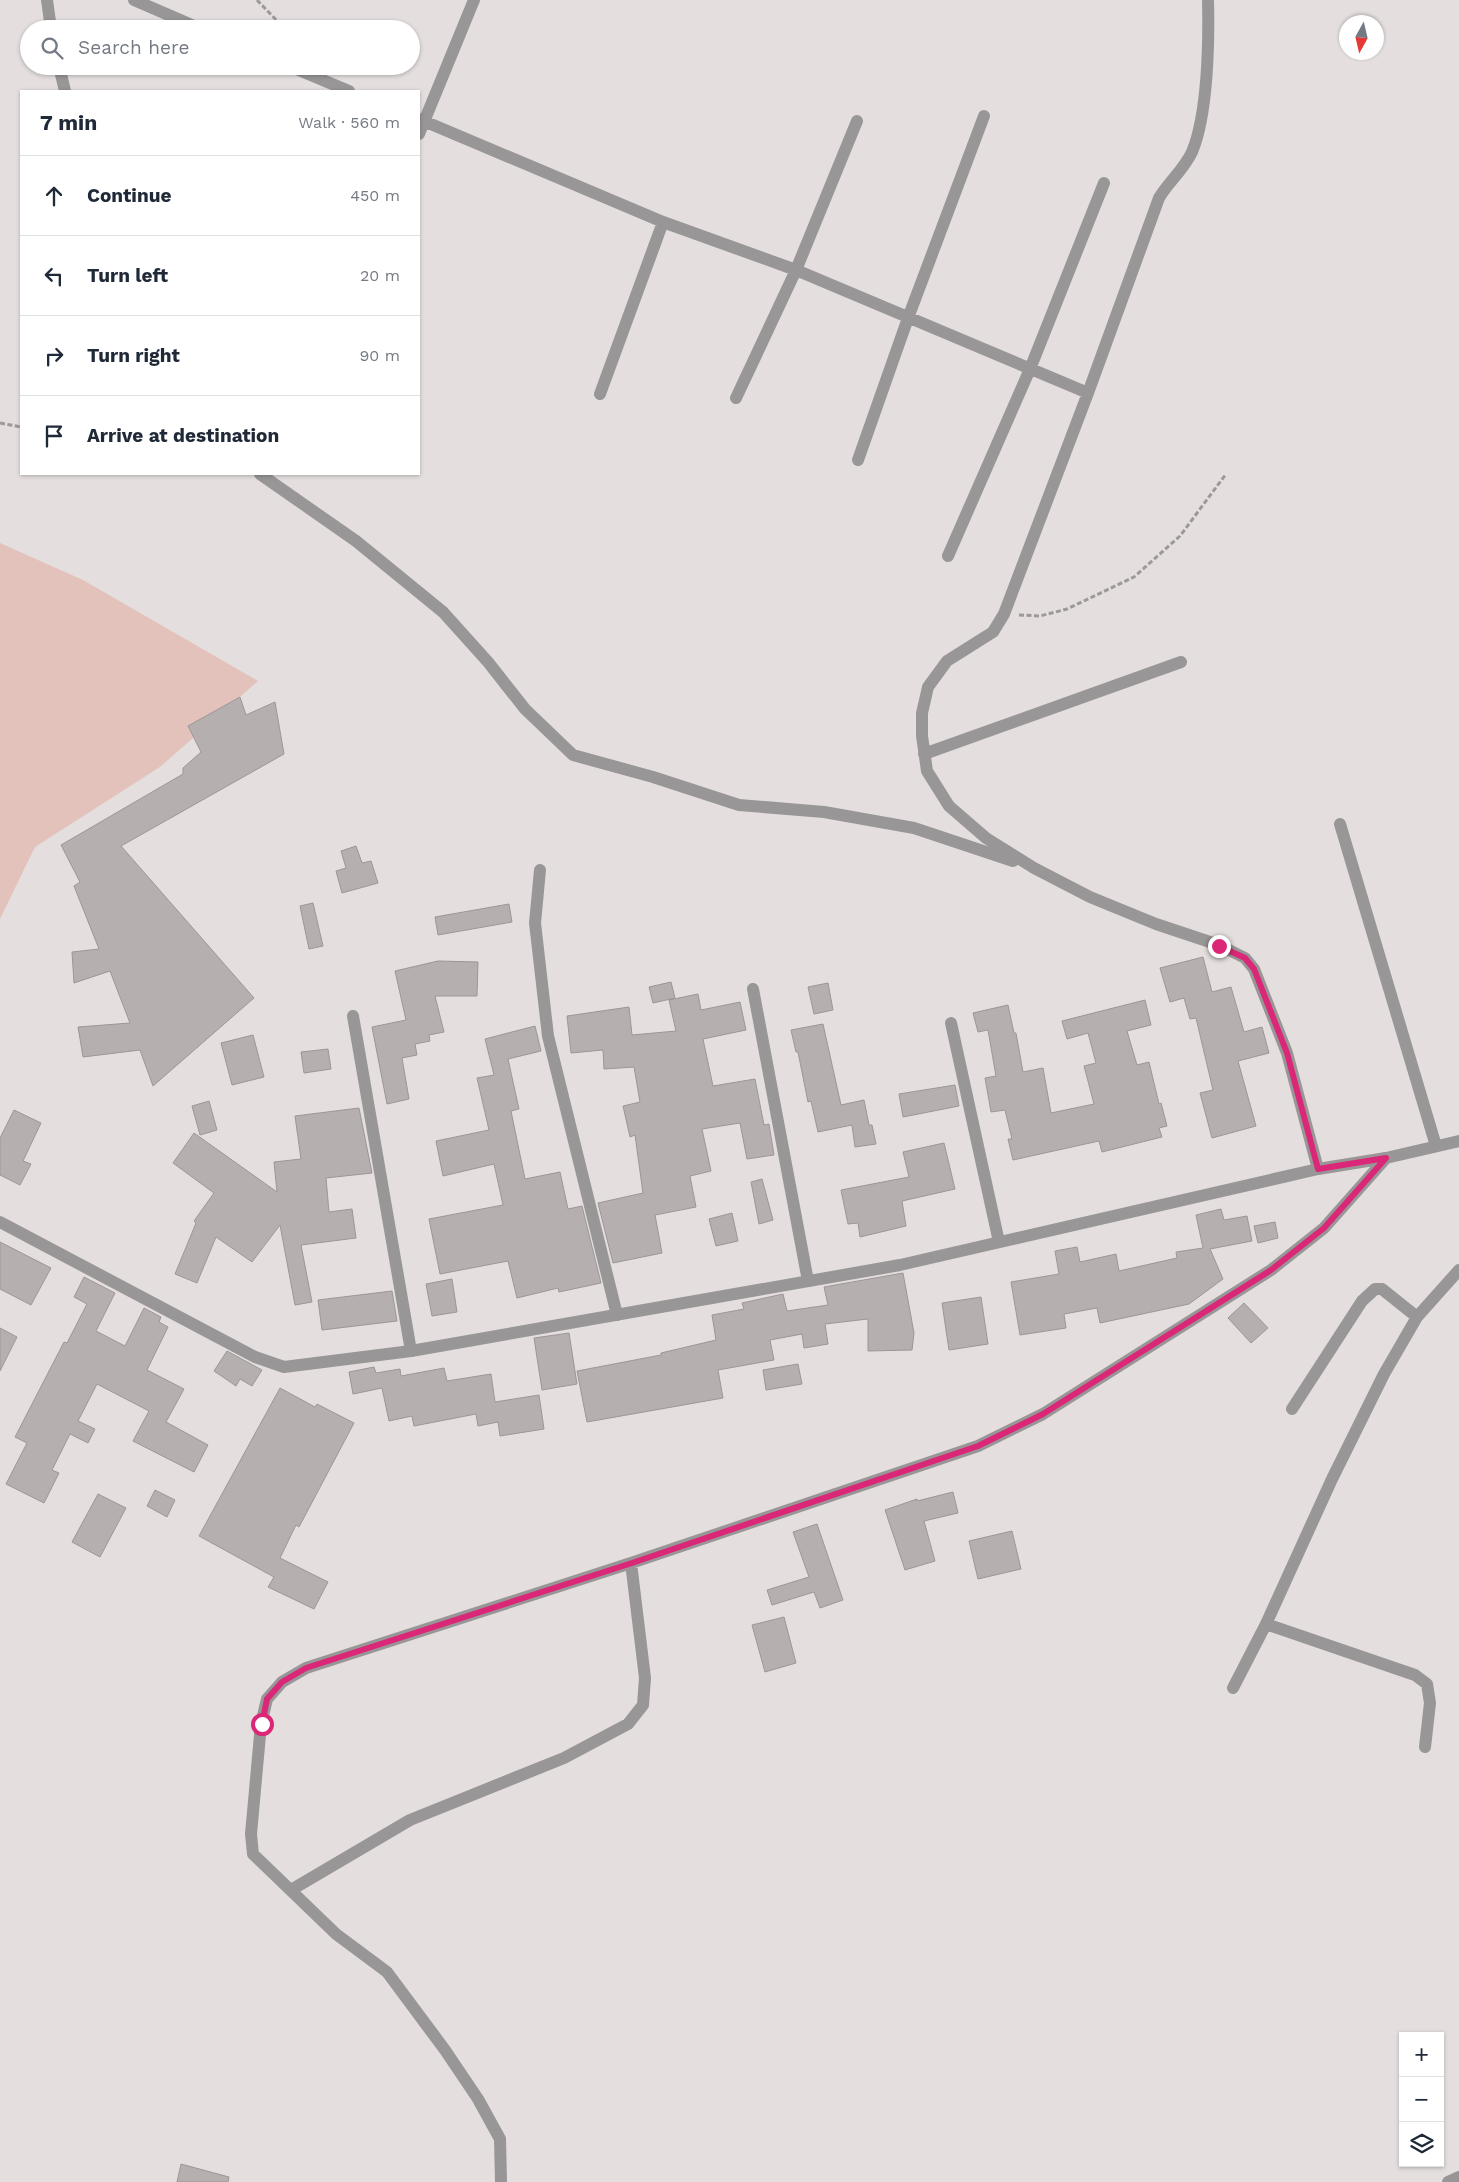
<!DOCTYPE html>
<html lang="en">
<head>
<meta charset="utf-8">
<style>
	:root { --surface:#fff; --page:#f6f6f7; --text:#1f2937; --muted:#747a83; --line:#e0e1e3 }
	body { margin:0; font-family:"Work Sans",sans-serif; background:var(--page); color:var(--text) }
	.controls { position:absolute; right:15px; bottom:15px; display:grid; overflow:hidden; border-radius:0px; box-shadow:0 1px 4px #0004 }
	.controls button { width:45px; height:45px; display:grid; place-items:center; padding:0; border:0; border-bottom:1px solid var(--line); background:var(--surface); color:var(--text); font:25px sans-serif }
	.compass { position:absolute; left:1339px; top:15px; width:45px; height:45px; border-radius:50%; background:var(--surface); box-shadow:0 1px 4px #0004; rotate:188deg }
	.stop { position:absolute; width:15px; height:15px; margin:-11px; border:4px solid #db2777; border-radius:50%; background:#fff }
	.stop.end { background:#db2777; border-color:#fff; box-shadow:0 1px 5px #0008 }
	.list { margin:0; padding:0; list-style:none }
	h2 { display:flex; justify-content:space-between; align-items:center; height:65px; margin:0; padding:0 20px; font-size:21px }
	h2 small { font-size:16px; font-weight:400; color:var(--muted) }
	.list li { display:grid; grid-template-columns:32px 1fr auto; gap:15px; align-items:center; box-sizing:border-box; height:80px; padding:0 20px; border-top:1px solid var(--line) }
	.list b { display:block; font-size:19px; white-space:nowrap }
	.list em { font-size:16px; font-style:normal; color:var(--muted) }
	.icon { flex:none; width:28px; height:28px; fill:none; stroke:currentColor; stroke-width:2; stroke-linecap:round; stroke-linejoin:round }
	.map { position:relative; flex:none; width:1459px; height:2182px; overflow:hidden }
	.search { position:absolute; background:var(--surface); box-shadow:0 1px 4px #0004; left:20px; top:20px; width:400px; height:55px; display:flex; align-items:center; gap:12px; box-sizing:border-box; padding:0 18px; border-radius:28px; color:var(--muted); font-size:19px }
	.panel { position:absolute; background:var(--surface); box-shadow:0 1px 4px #0004; left:20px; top:90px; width:400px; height:385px; border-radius:0px }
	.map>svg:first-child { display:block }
	.green { fill:#e4c2bc }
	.building { fill:#b5b0af; stroke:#9c9796 }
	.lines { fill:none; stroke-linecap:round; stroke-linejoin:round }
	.path { stroke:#9d9998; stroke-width:3; stroke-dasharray:5 2.5; stroke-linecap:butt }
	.minor { stroke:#989696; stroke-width:12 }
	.tertiary { stroke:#989696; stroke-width:12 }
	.route { stroke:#db2777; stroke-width:6 }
</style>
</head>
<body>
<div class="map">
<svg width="1459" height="2182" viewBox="0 0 1459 2182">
	<rect width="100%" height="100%" fill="#e4dfde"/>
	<path class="green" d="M0,543L83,580L258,681L160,767L35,847L0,919Z"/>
	<path class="building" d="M240,697L246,715L275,702L284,754L121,846L254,998L153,1086L140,1050L83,1057L78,1027L130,1023L110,971L74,983L72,952L99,949L74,886L80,882L61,845L183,774V768L201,752L188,726Z
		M356,846L362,863L371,861L378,883L342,893L336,871L346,868L341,851Z
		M313,903L323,946L309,949L300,906Z
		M509,904L512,922L438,935L435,917Z
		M1203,957L1212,992L1231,987L1244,1032L1262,1027L1269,1053L1238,1061L1256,1126L1212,1138L1200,1093L1213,1090L1196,1018L1190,1019L1184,998L1170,1002L1160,968Z
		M438,961L478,962L477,996H435L444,1032L429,1035L430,1041L415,1044L417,1055L402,1058L409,1099L387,1104L372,1027L406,1020L395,971Z
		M671,982L675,998L653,1003L649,987Z
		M828,983L833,1010L814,1014L808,987Z
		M698,994L701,1010L740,1002L746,1030L703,1039L713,1086L755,1079L764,1125L769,1124L774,1155L747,1159L740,1123L702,1129L711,1171L690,1176L696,1207L655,1215L662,1253L613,1263L598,1203L643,1193L635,1135L630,1137L623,1106L640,1102L634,1067L604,1069L603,1050L571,1053L567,1016L629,1007L632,1035L676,1031L669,1000Z
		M1145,1000L1151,1025L1127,1031L1137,1065L1149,1062L1159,1104L1161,1103L1167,1126L1159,1128L1162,1137L1102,1152L1099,1141L1013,1160L1008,1139H1012L1005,1110L991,1112L985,1078L996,1076L988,1030L978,1032L973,1013L1008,1005L1014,1033H1016L1023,1072L1043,1068L1051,1113L1094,1104L1084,1066L1096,1063L1088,1033L1067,1039L1062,1021Z
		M823,1024L841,1105L864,1100L869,1125H872L876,1144L855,1147L852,1125L818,1132L811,1101L808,1102L798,1052H796L791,1030Z
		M535,1026L541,1051L508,1059L519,1109L511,1111L525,1179L560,1172L568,1209L582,1206L601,1283L559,1292L558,1288L517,1298L508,1261L440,1274L429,1219L503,1205L494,1164L443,1176L436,1141L489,1130L477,1078L494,1075L485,1039Z
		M253,1035L264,1077L232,1085L221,1043Z
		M328,1049L331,1069L304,1073L301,1052Z
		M955,1085L959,1106L903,1117L899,1094Z
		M209,1101L217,1130L200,1135L192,1106Z
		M359,1108L372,1173L326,1178L329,1212L352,1209L356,1238L301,1245L312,1302L295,1305L280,1225L252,1262L216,1237L197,1283L175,1274L196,1223L194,1221L214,1193L173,1163L194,1133L277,1192L274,1162L301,1159L295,1116Z
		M14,1110L41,1123L23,1161L31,1164L20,1185L0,1175V1138Z
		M944,1143L955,1189L902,1201L906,1226L860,1237L858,1223L848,1224L841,1190L909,1177L903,1152Z
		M762,1179L773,1220L759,1224L751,1182Z
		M1221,1209L1224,1220L1247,1216L1252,1241L1210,1249L1223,1279L1189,1304L1100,1323L1097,1308L1064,1314L1066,1328L1020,1335L1011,1282L1059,1274L1055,1251L1077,1247L1080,1262L1116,1254L1119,1271L1177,1258L1176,1252L1203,1248L1196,1215Z
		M732,1213L738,1241L716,1246L709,1219Z
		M1275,1222L1278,1238L1258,1243L1254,1226Z
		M0,1242L51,1268L31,1305L0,1289Z
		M903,1273L914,1333L912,1350L868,1351V1319L825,1324L828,1344L804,1348L802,1334L770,1340L774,1360L718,1370L723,1398L587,1422L577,1371L661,1355V1353L716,1340L712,1315L744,1309L742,1303L783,1294L787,1311L828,1305L824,1287Z
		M84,1277L115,1293L96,1331L125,1346L144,1308L161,1317L159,1322L168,1327L147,1370L184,1389L166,1422L208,1445L194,1472L133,1441L149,1411L97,1384L78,1421L95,1429L88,1443L70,1434L52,1470L59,1473L44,1503L6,1484L27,1443L15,1437L64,1342L67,1343L87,1304L74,1297Z
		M452,1279L457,1312L432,1316L426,1284Z
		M392,1291L397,1321L322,1330L318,1300Z
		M981,1297L988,1344L949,1350L942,1303Z
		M1244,1303L1268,1328L1251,1343L1228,1318Z
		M0,1328L17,1337L0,1371Z
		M569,1333L577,1384L542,1390L534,1338Z
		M227,1351L262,1370L252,1386L240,1379L236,1386L214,1371Z
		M798,1364L802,1384L766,1390L763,1370Z
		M374,1367L376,1373L400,1369L401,1376L444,1368L447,1381L491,1374L495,1402L539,1395L544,1429L500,1436L498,1422L478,1426L476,1414L414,1426L412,1416L389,1421L382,1388L353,1394L349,1372Z
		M280,1388L315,1407L317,1404L354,1423L299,1527L296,1525L280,1558L328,1582L314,1609L268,1587L274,1577L199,1536Z
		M155,1490L175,1500L167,1517L147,1506Z
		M953,1492L958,1513L924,1521L935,1561L905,1570L885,1510L917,1499V1501Z
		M98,1494L126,1508L100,1557L72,1542Z
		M817,1524L843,1600L820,1608L814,1592L772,1605L767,1590L809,1577L793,1532Z
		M1012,1531L1021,1569L978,1579L969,1541Z
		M784,1617L796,1663L765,1672L752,1625Z
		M181,2164L229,2177L228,2182H177Z"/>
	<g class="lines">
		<path class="path" d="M257,0L285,29
			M0,423L21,427
			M1019,615L1040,616L1067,609L1134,577L1180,536L1226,474"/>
		<path class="minor" d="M47,0L51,29
			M134,0L201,29
			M1208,0C1209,41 1208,114 1192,152C1183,171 1169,181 1159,198L1088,393L1004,614L993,632L947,661L928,687L922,713V736L927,771L949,806L986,838L1034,868L1090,897L1156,924L1219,945L1245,958L1254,969L1287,1053L1318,1169
			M59,66L65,91
			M289,66L349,91
			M419,119L663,222L796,270L1088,393
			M419,134L474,0
			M600,394L663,222
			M736,398L796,270L857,121
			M858,460L908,318L984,116
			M260,474L356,541L443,612L488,662L525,709L573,755L653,777L739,805L824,812L914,828L1013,861
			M948,556L1030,369L1104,183
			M924,754L1181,662
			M1340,824L1436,1146
			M540,870L535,923L548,1036L617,1315
			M753,989L808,1281
			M353,1016L411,1351
			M951,1023L999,1242
			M1292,1409L1362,1301L1375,1289H1382L1417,1317
			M1266,1624L1415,1675L1427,1684L1430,1703L1425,1747
			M1233,1688L1266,1624L1332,1479L1384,1374L1417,1317L1459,1270
			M291,1890L410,1820L564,1758L628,1724L643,1705L645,1678L631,1563
			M501,2182L500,2139L478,2099L445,2050L387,1972L336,1934L253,1854L251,1834L261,1724L267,1699L282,1682L306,1668L631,1563L978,1446L1043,1414L1271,1270L1324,1228L1386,1158
			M1448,2182L1459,2177"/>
		<path class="tertiary" d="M0,1222L255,1357L284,1367L411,1351L900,1265L1318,1169L1386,1158L1459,1141"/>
	</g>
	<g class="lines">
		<path class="route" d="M262,1724L267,1699L282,1682L306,1668L632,1563L978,1446L1043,1414L1271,1270L1324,1228L1386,1158L1318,1169L1287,1053L1254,969L1245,958L1219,946"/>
	</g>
</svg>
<div class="controls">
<button>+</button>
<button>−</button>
<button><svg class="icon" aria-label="layers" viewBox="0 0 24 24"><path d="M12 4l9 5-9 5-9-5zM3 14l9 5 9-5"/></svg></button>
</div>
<svg class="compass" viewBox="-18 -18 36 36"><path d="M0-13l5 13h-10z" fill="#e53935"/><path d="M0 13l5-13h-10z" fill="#747a83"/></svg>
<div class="stop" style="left:262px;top:1724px"></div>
<div class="stop end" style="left:1219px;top:946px"></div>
<div class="search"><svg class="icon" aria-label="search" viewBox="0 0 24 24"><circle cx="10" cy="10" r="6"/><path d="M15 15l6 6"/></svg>Search here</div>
<section class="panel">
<h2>7 min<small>Walk · 560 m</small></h2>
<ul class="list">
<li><svg class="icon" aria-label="ahead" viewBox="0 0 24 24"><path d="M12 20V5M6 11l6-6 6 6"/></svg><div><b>Continue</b></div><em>450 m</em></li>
<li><svg class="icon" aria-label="left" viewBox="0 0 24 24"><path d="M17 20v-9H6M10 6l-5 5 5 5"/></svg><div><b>Turn left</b></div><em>20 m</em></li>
<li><svg class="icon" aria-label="right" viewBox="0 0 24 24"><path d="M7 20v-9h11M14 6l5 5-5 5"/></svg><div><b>Turn right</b></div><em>90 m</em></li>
<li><svg class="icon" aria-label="arrive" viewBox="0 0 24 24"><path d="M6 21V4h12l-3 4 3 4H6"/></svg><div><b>Arrive at destination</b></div></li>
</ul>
</section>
</div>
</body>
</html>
